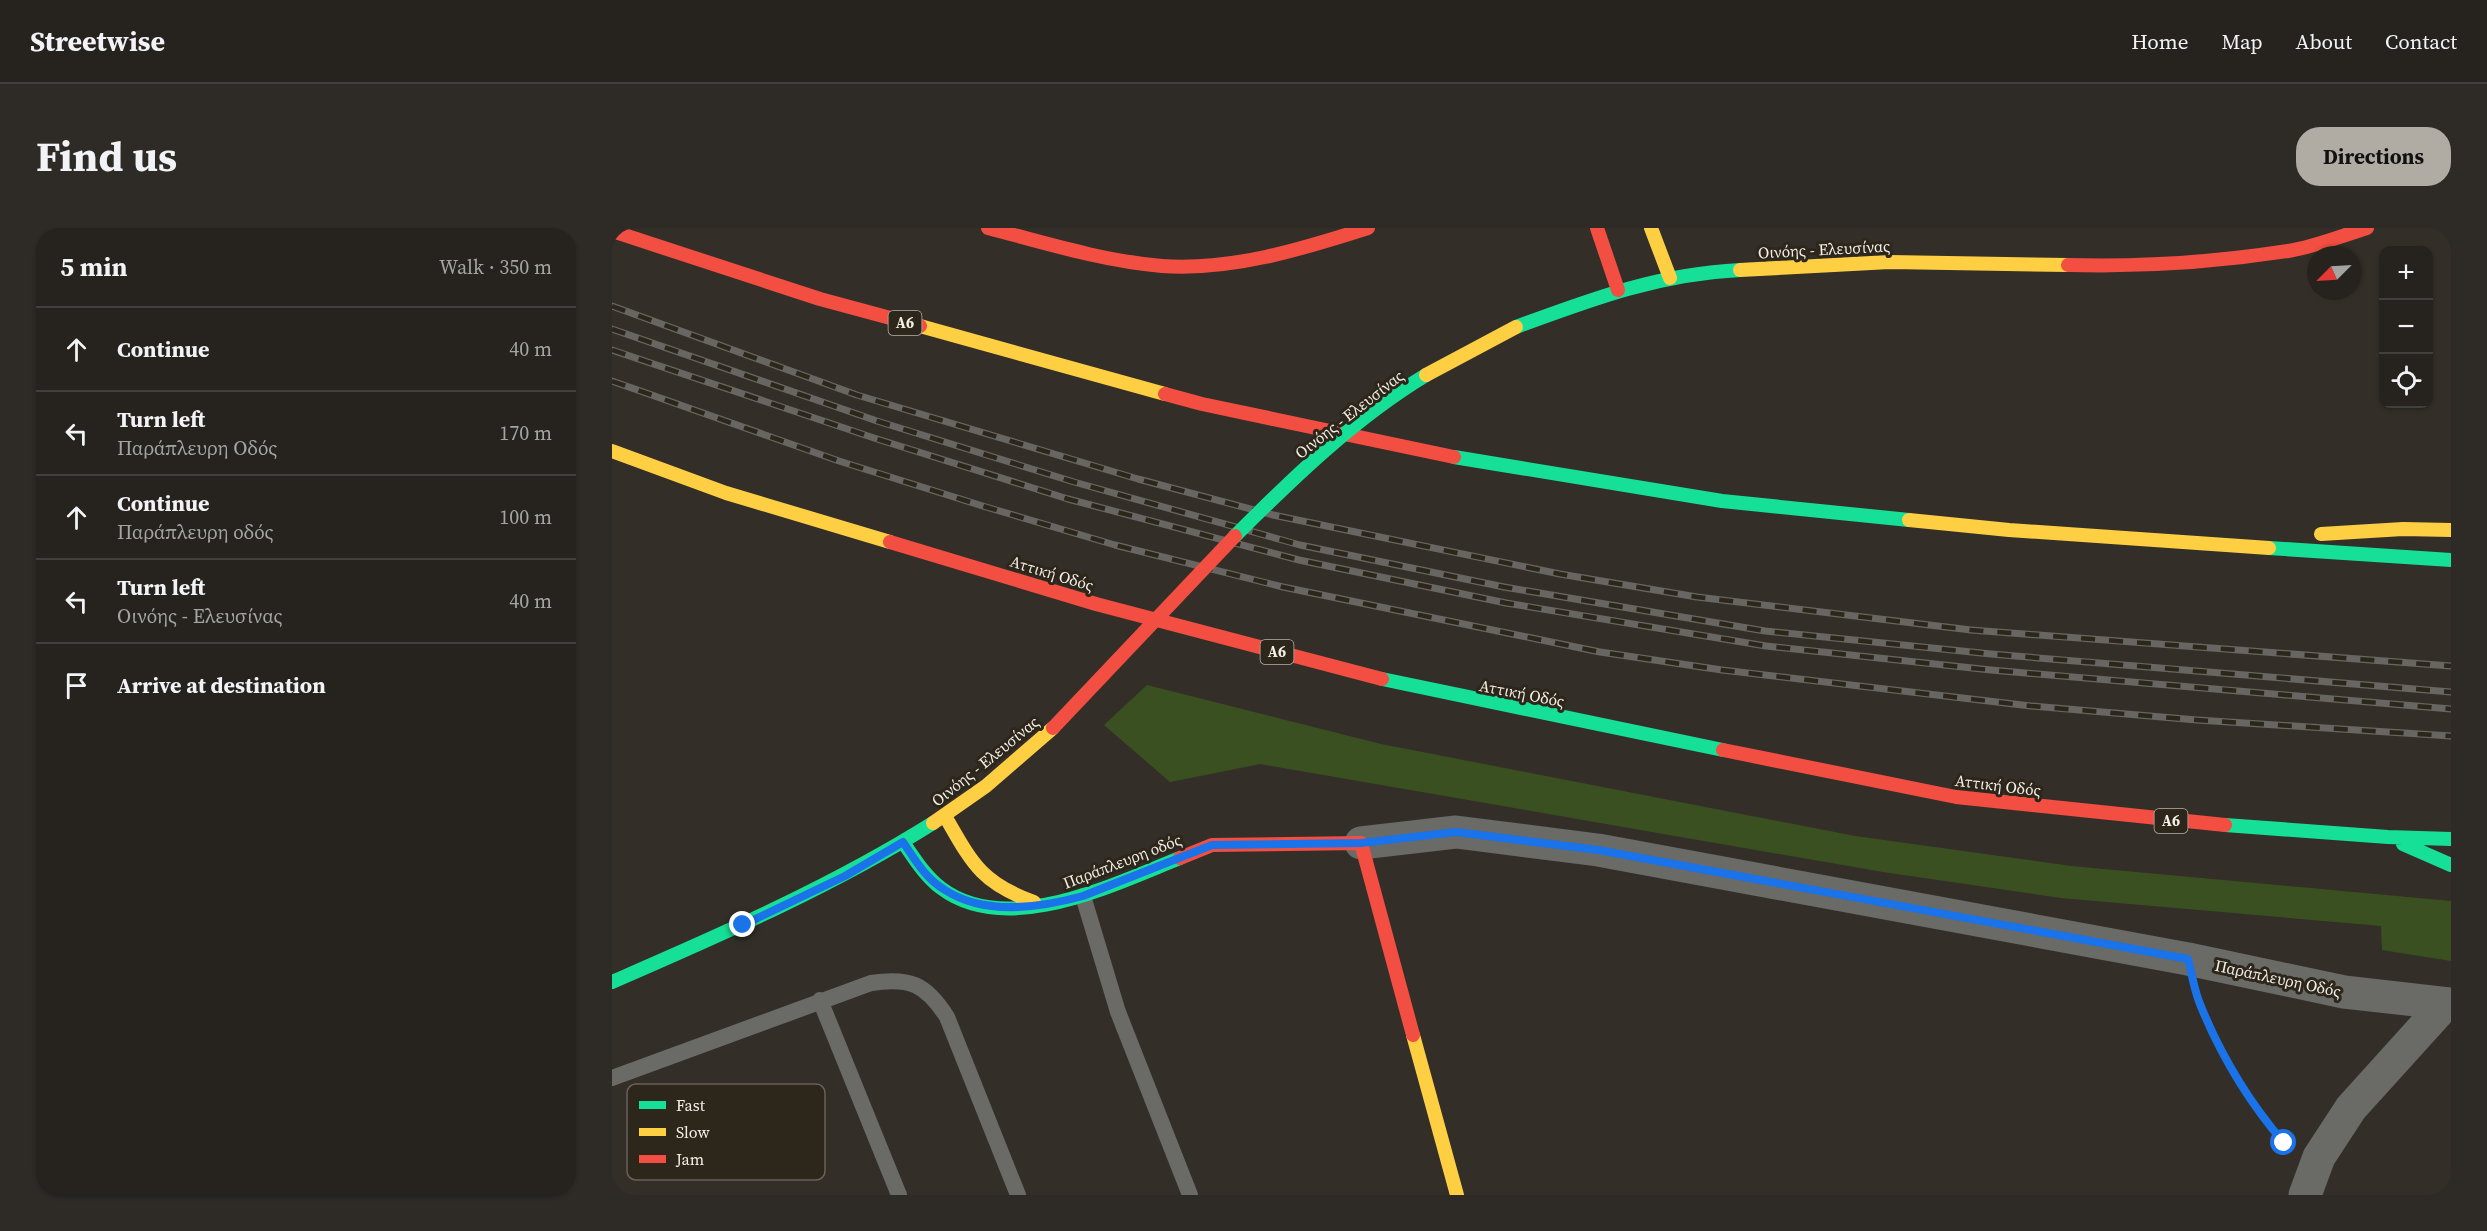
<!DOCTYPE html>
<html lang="en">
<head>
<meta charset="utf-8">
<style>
	:root { --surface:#26231e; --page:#2e2b27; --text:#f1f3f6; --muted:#a4a4a4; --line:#42403c; --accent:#b0aca4 }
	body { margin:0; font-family:"Source Serif 4",serif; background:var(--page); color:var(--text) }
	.controls { position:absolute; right:18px; top:18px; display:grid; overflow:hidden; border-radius:12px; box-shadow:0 2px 4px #0004 }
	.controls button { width:54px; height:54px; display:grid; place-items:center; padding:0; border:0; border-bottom:2px solid var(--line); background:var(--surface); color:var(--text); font:30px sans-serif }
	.compass { position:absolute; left:1695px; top:18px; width:54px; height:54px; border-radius:50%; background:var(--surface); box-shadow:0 2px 4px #0004; rotate:246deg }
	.stop { position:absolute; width:18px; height:18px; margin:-14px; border:4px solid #1a73e8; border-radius:50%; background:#fff }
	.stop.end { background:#1a73e8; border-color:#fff; box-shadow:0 2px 6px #0008 }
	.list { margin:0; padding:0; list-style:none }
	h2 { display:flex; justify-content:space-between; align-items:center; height:78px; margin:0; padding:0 24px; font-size:26px }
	h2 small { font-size:20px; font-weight:400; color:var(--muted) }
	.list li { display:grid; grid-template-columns:39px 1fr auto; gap:18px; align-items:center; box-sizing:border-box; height:84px; padding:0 24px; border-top:2px solid var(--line) }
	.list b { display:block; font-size:22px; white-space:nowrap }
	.list p { margin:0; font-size:20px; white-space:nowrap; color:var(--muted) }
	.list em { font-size:20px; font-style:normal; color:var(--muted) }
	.icon { flex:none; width:33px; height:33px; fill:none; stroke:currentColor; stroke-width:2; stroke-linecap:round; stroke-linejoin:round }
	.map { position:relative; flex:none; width:1839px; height:967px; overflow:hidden; border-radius:24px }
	header { display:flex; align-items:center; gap:36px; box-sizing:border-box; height:84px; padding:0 30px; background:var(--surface); border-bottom:2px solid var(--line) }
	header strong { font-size:28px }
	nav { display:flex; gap:33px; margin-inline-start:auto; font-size:21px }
	.intro { display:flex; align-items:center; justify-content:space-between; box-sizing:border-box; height:144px; padding:0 36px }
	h1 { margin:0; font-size:42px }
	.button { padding:15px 27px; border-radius:24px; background:var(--accent); color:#111; font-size:21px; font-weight:700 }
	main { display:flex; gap:36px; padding:0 36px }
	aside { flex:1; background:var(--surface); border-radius:24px; box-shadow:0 2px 4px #0004 }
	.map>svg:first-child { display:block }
	.green { fill:#3b5020 }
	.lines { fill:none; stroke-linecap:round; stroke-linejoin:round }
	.path { stroke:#6b6a66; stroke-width:4; stroke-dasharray:4.5 3; stroke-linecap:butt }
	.lane { stroke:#6a6a66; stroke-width:16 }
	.street { stroke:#6a6a66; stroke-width:33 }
	.fast { stroke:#16e098; stroke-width:14 }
	.slow { stroke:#ffcf43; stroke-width:14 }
	.jam { stroke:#f24e42; stroke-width:14 }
	.rail-casing { stroke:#686662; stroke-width:7 }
	.rail { stroke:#2d261a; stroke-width:4.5; stroke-dasharray:14; stroke-linecap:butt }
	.fast-bridge { stroke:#16e098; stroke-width:14 }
	.slow-bridge { stroke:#ffcf43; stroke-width:14 }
	.jam-bridge { stroke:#f24e42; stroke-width:14 }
	.route { stroke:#1a73e8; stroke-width:8 }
	.labels { text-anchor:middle; stroke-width:6; stroke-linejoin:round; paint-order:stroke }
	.shield { fill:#2d261a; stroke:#b8b3aa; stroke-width:1.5 }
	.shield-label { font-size:15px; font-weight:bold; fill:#f4efe7 }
	.street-label { font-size:16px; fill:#f4efe7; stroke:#2d261a }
	.key { fill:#2d261a; stroke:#696258; stroke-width:1.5 }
	.key-label { font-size:16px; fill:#f4efe7 }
</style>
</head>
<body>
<header>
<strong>Streetwise</strong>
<nav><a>Home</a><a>Map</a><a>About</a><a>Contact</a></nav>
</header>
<div class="intro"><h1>Find us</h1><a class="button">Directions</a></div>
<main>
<aside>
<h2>5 min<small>Walk · 350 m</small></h2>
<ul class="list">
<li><svg class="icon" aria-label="ahead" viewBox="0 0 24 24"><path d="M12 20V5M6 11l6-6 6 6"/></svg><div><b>Continue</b></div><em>40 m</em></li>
<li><svg class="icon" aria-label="left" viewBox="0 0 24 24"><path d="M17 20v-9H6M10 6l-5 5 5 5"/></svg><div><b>Turn left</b><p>Παράπλευρη Οδός</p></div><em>170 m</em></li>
<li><svg class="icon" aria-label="ahead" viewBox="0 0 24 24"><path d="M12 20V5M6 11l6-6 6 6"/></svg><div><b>Continue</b><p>Παράπλευρη οδός</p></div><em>100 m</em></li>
<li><svg class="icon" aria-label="left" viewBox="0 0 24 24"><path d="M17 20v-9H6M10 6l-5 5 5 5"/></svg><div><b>Turn left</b><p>Οινόης - Ελευσίνας</p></div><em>40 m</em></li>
<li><svg class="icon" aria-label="arrive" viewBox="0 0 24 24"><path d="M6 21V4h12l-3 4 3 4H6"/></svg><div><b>Arrive at destination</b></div></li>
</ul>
</aside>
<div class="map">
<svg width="1839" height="967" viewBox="0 0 1839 967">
	<rect width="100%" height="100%" fill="#332f28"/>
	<path class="green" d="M535,457L769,516L1243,608L1459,638L1839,673V733L1770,722L1769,698L1449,670L1271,644L648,536L558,554L492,497Z"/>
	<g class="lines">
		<path class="path" d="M1585,767C1596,806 1646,893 1677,919"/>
		<path class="lane" d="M471,668L506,784L578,967
			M208,772L287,967
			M0,850L259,755C298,749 314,756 335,789L406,967"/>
		<path class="street" d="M749,615L844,604L986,622L1576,731L1732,764L1839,776
			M1693,967L1707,929L1739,880L1833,776"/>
		<path class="fast" d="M904,99C980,71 1046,46 1128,42
			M842,229L1110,273L1297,292
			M1657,320L1839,332
			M770,451L1111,522
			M1613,597L1776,609L1839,611
			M291,614C302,630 313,648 329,660C395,710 502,656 568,630
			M1791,616L1839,637
			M0,754C110,706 219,659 321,595"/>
		<path class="slow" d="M1039,0L1058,50
			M1128,42L1278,34L1456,37
			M308,98L553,166
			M0,223L114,265L278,314
			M1297,292L1397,302L1657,320
			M1709,306L1791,301L1839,302
			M333,588C360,635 369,655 422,674
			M321,595L374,558L441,500
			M801,807L845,967"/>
		<path class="jam" d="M376,0C433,15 491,33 550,38C620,43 690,21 756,0
			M985,0L1006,62
			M0,3L208,71L308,98
			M1456,37C1527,39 1605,34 1676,23C1702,19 1729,8 1755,0
			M553,166L590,176L842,229
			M278,314L484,376L770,451
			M1111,522L1344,569L1613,597
			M568,630L600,617L749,615L801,807"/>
		<defs>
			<path id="rail" d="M0,78L245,167L526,251L661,287L948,346L1085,369L1359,402L1839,438
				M0,101L265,193L462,254L688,317L892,359L1153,403L1379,426L1839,464
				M0,122L262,210L456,271L687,332L894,375L1154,418L1379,442L1839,481
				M0,153L227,233L374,279L503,317L671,359L988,424L1110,442L1419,478L1585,492L1839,508"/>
		</defs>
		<use href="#rail" class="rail-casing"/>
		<use href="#rail" class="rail"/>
		<path class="fast-bridge" d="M623,308C681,250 743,190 814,147"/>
		<path class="slow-bridge" d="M814,147L904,99"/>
		<path class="jam-bridge" d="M441,500L623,308"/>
	</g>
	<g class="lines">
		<path class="route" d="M131,697L233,648L291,614C303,632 314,651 333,662C373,688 427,680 471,668L600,617L749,615L844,604L986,622L1576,731C1580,746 1582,762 1588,776C1608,826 1637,874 1672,915"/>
	</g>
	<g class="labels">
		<g class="shield">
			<rect x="276.5" y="83" width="33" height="24" rx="4.5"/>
			<rect x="648.5" y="412" width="33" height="24" rx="4.5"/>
			<rect x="1542.5" y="581" width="33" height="24" rx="4.5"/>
		</g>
		<g class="shield-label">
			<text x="293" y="100">Α6</text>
			<text x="665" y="429">Α6</text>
			<text x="1559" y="598">Α6</text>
		</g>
		<g class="street-label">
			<text transform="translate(1212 21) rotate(-3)" y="6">Οινόης - Ελευσίνας</text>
			<text transform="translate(737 186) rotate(-38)" y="6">Οινόης - Ελευσίνας</text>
			<text transform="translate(440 345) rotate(17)" y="6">Αττική Οδός</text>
			<text transform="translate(910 465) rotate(11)" y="6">Αττική Οδός</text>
			<text transform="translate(373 533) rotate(-39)" y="6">Οινόης - Ελευσίνας</text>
			<text transform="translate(1386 557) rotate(7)" y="6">Αττική Οδός</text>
			<text transform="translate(510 633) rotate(-21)" y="6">Παράπλευρη οδός</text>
			<text transform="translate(1666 750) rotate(12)" y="6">Παράπλευρη Οδός</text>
		</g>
	</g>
	<rect x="15" y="856" width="198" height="96" rx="9" class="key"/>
	<rect x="27" y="873" width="27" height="8" fill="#16e098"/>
	<rect x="27" y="900" width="27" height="8" fill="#ffcf43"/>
	<rect x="27" y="927" width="27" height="8" fill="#f24e42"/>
	<g class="key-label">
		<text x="64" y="883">Fast</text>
		<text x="64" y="910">Slow</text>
		<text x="64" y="937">Jam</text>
	</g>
</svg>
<div class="controls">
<button>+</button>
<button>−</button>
<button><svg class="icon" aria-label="locate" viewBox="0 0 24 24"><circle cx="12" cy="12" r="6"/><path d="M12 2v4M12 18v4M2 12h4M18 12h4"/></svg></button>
</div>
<svg class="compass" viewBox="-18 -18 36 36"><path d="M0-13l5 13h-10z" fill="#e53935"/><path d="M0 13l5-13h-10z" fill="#a4a4a4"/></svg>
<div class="stop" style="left:1672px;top:915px"></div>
<div class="stop end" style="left:131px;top:697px"></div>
</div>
</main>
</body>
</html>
